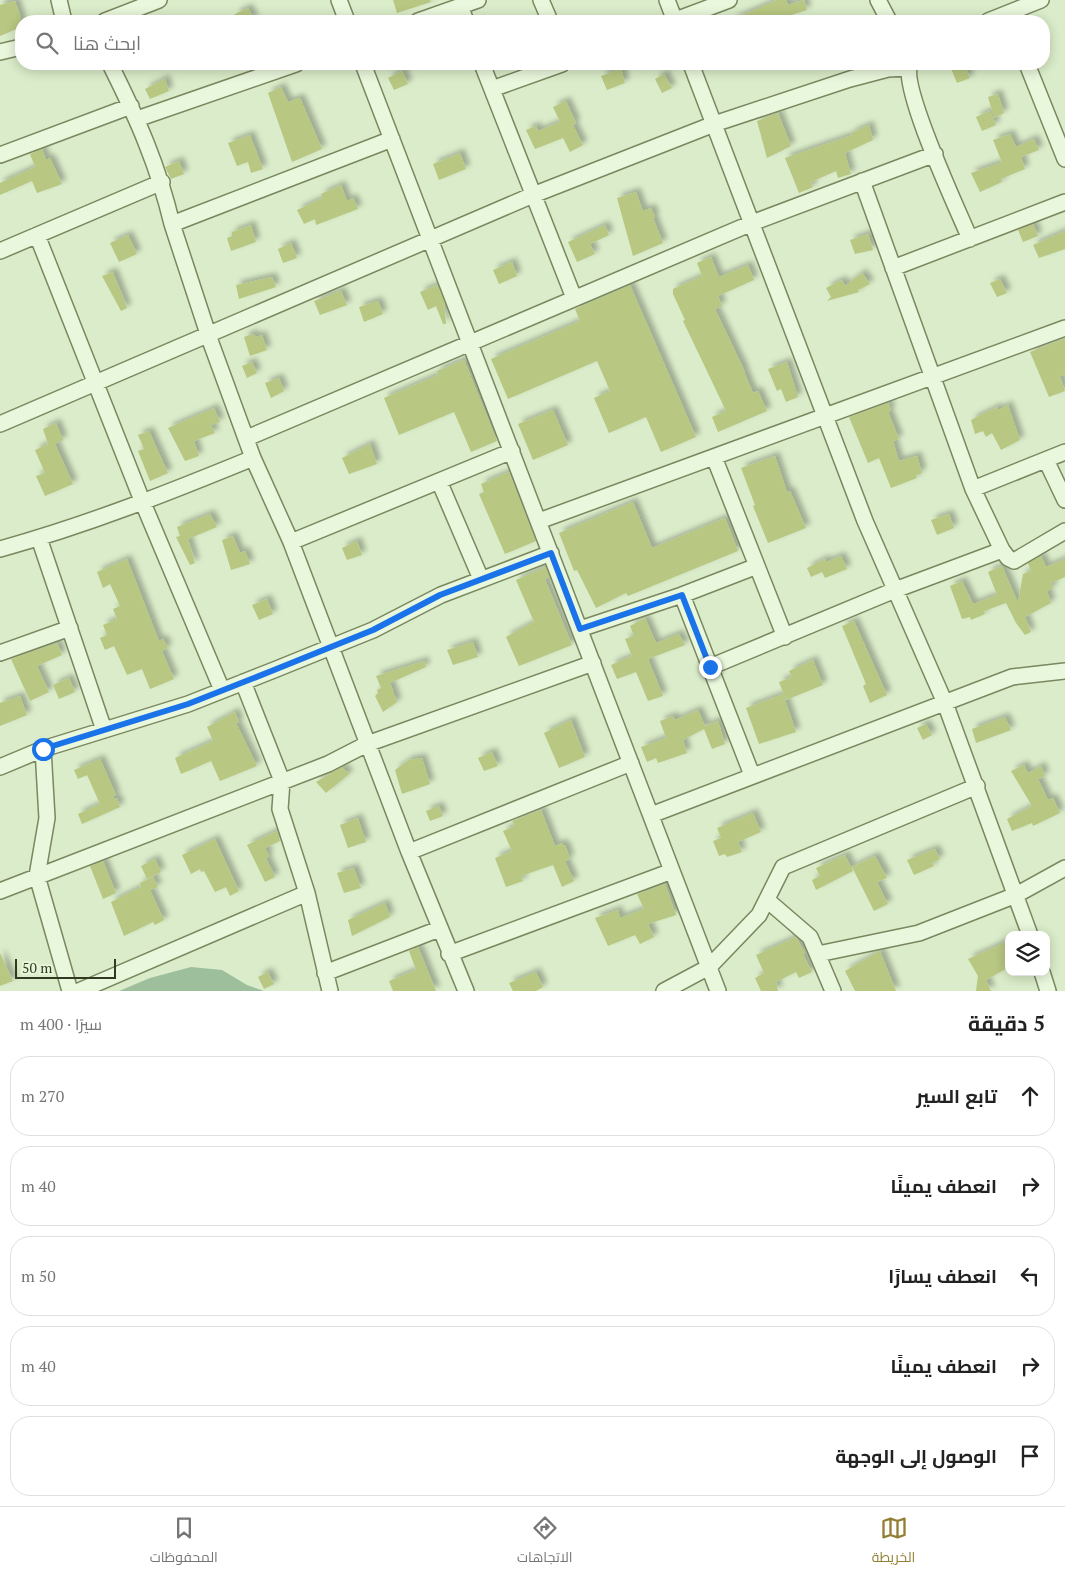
<!DOCTYPE html>
<html lang="ar">
<head>
<meta charset="utf-8">
<style>
	:root { --surface:#fff; --page:#f2f2f2; --text:#222; --muted:#767676; --line:#e0e0e0; --accent:#927f33 }
	body { margin:0; font-family:"PT Serif",Cairo,serif; background:var(--page); color:var(--text); direction:rtl }
	.controls { position:absolute; right:15px; bottom:15px; display:grid; overflow:hidden; border-radius:10px; box-shadow:0 2px 12px #0003 }
	.controls button { width:45px; height:45px; display:grid; place-items:center; padding:0; border:0; border-bottom:1px solid var(--line); background:var(--surface); color:var(--text); font:25px sans-serif }
	.scale { position:absolute; left:15px; bottom:12px; width:101px; box-sizing:border-box; padding-left:5px; border:2px solid #323921; border-top:0; font-size:14px; line-height:18px; white-space:nowrap; color:#323921; -webkit-text-stroke:4px #e6f4d8; paint-order:stroke }
	.stop { position:absolute; width:15px; height:15px; margin:-11px; border:4px solid #1a73e8; border-radius:50%; background:#fff }
	.stop.end { background:#1a73e8; border-color:#fff; box-shadow:0 1px 5px #0008 }
	.list { margin:0; padding:0; list-style:none }
	h2 { display:flex; justify-content:space-between; align-items:center; height:65px; margin:0; padding:0 20px; font-size:21px }
	h2 small { font-size:16px; font-weight:400; color:var(--muted) }
	.list li { display:grid; grid-template-columns:32px 1fr auto; gap:15px; align-items:center; box-sizing:border-box; height:80px; margin:0 10px 10px; padding:0 10px; border:1px solid var(--line); border-radius:20px }
	.list b { display:block; font-size:19px; white-space:nowrap }
	.list em { font-size:16px; font-style:normal; color:var(--muted) }
	.icon { flex:none; width:28px; height:28px; fill:none; stroke:currentColor; stroke-width:2; stroke-linecap:round; stroke-linejoin:round }
	.map { position:relative; flex:none; width:1065px; height:991px; overflow:hidden; direction:ltr }
	.search { position:absolute; background:var(--surface); box-shadow:0 2px 12px #0003; left:15px; right:15px; top:15px; height:55px; display:flex; align-items:center; gap:12px; box-sizing:border-box; padding:0 18px; border-radius:20px; color:var(--muted); font-size:19px }
	.sheet { height:515px; background:var(--surface) }
	nav { display:flex; justify-content:space-around; align-items:center; box-sizing:border-box; height:70px; border-top:1px solid var(--line); background:var(--surface); font-size:14px; color:var(--muted) }
	nav a { display:grid; justify-items:center; gap:2px }
	nav .on { color:var(--accent) }
	.map>svg:first-child { display:block }
	.cemetery { fill:#9ebf9c }
	.building { fill:#b8c782; filter:url(#shadow) }
	.lines { fill:none; stroke-linecap:round; stroke-linejoin:round }
	.minor-casing { stroke:#7a875f; stroke-width:18 }
	.minor { stroke:#e9f7dc; stroke-width:15 }
	.route { stroke:#1a73e8; stroke-width:6 }
</style>
</head>
<body>
<div class="map">
<svg width="1065" height="991" viewBox="0 0 1065 991">
	<defs>
		<filter id="shadow"><feDropShadow dx="4.5" dy="-4.5" stdDeviation="2.5" flood-color="#0004"/></filter>
	</defs>
	<rect width="100%" height="100%" fill="#daecc9"/>
	<path class="cemetery" d="M191,967L222,970L247,985L264,991H119L150,978Z"/>
	<path class="building" d="M393,0H430L431,2L397,13Z
		M777,0H786L788,5L804,0L807,10L785,17L786,21H729Z
		M15,1L21,18V27L0,36V5Z
		M248,8L255,21H239L235,14Z
		M957,64H964L970,78L957,83L950,66Z
		M621,69L625,83L607,90L601,76Z
		M402,71L408,84L394,90L388,78Z
		M664,74L672,88L662,93L655,79Z
		M165,79L169,91L150,99L145,89Z
		M281,87L288,102L300,98L322,149L292,162L268,93Z
		M998,94L1004,113L994,118L988,97Z
		M566,101L576,123L573,125L583,145L570,152L563,138L535,149L526,130L536,126L538,131L560,122L553,107Z
		M990,111L996,125L982,131L976,117Z
		M778,113L791,146L767,158L757,121Z
		M869,125L873,140L845,153L851,174L838,178L836,171L811,182L813,187L799,193L785,158L852,135L851,133Z
		M1010,134L1016,147L1034,139L1039,150L1021,157L1025,169L1001,179L1002,182L980,192L971,173L1000,163L1001,160L993,140Z
		M250,135L263,169L251,173L248,162L237,166L228,143Z
		M42,149L46,160L50,158L62,184L37,193L32,181L0,195V183L35,167L30,154Z
		M460,153L466,169L439,180L433,164Z
		M179,161L184,174L171,179L165,167Z
		M341,185L347,201L353,198L358,209L316,225L315,219L304,224L297,210L323,198L321,194Z
		M636,192L643,211L651,208L655,217L653,218L663,243L633,256L617,198Z
		M1033,224L1038,236L1023,242L1018,230Z
		M251,225L256,242L231,251L227,238L232,236V232Z
		M605,225L609,235L590,244L595,254L577,262L568,242Z
		M1065,231V249L1039,258L1033,245Z
		M868,234L873,250L855,254L850,240Z
		M128,235L137,254L119,262L110,243Z
		M291,243L297,258L283,263L278,249Z
		M711,257L719,277L748,265L754,280L718,296L722,306L715,309L745,372H744L753,393L758,391L767,411L718,432L712,417L726,411L683,321L685,320L673,294V289L702,276L697,263Z
		M512,262L517,276L499,284L493,270Z
		M113,272L127,308L121,311L102,276Z
		M862,273L870,284L858,290L859,292L827,301L831,297L826,288L842,280L845,286Z
		M272,277L276,287L239,299L236,285Z
		M1000,279L1007,293L997,297L990,283Z
		M437,285L444,300L446,324H443L436,306L428,310L420,292Z
		M630,285L696,437L661,452L646,417L609,433L594,398L610,391L597,361L508,399L491,359L580,321L575,309Z
		M341,291L347,305L320,315L314,301Z
		M378,301L383,314L364,322L359,307Z
		M252,334L257,337L262,335L267,350L250,356L244,337Z
		M1065,338V375L1060,376L1065,391L1049,397L1030,352Z
		M464,360L497,441L471,452L454,412L399,435L384,398L438,375L437,371Z
		M252,362L257,373L247,378L242,366Z
		M787,362L798,397L786,402L781,389L777,391L768,369Z
		M279,378L284,391L271,398L265,383Z
		M888,403L891,410L888,412L899,439L893,441L899,461L917,456L922,473L916,475L917,478L891,488L879,458L868,463L849,417Z
		M1008,405L1020,440L1001,450L992,433L986,437L983,431L975,434L971,420L997,407L998,410Z
		M214,408L220,422L211,425L215,433L194,441L199,456L185,461L168,428Z
		M553,410L568,445L533,460L518,424Z
		M56,423L63,440L55,444L73,484L45,496L36,476L45,473L35,450L48,444L43,429Z
		M149,431L168,473L150,481L138,451L144,449L138,435Z
		M370,444L377,464L349,474L342,458Z
		M775,456L787,492L790,491L806,528L768,543L753,506L755,505L741,468Z
		M509,472L536,541L505,554L479,494L484,492L481,484Z
		M633,502L652,548L725,518L738,551L628,596L626,593L596,608L577,570L574,571L559,533Z
		M210,514L217,527L188,539L195,563L190,565L176,537L180,536L177,527Z
		M949,514L954,528L937,535L931,520Z
		M233,536L240,553L245,551L250,564L231,570L222,540Z
		M357,541L362,555L347,560L342,548Z
		M841,556L847,569L825,578L822,572L811,577L807,568L825,559L826,562Z
		M1041,556L1046,567L1065,559V577L1051,583L1053,588L1047,591L1051,603L1025,617L1031,632L1025,635L1016,623L1006,603L984,611L985,614L971,620L970,617L962,619L950,586L962,581L973,604L997,595L988,572L1002,566L1018,603L1023,574L1031,571L1028,563Z
		M127,559L159,641L163,639L168,648L162,651L174,679L150,689L142,669L127,675L114,646L105,650L100,638L107,635L103,625L117,619L113,609L120,606L110,584L103,588L97,572Z
		M546,567L549,577L545,579L572,645L519,666L506,637L534,622L516,580Z
		M267,599L273,614L259,620L252,605Z
		M645,618L656,643L679,634L685,645L648,659L663,696L648,701L636,672L617,679L611,665L632,656L625,639L634,636L630,626Z
		M854,621L887,695L870,703L863,686L866,684L842,626Z
		M473,642L478,657L453,665L447,650Z
		M57,643L62,655L37,666L49,692L30,701L11,659Z
		M813,660L823,685L786,700L779,682L792,677L789,671Z
		M424,661L426,667L390,683L397,702L383,712L375,696L378,693L377,690L381,688L376,676Z
		M69,678L75,692L59,699L53,685Z
		M783,694L796,732L759,744L746,708Z
		M20,696L27,715L0,726V703Z
		M698,710L705,726L718,721L725,744L712,749L704,729L683,740L687,753L658,763L656,758L647,762L641,747L666,738L660,721L673,716L675,720Z
		M235,712L239,722L236,723L257,766L220,781L211,761L181,774L175,758L213,741L207,727Z
		M1005,717L1011,730L976,743L972,729Z
		M571,720L585,757L559,768L544,733Z
		M926,724L932,735L923,740L917,728Z
		M492,752L498,766L484,771L478,758Z
		M422,758L430,784L402,794L395,770L409,760Z
		M100,759L116,795L113,796L114,799L117,798L120,807L82,824L78,814L100,804L87,775L78,779L74,770Z
		M1024,765L1028,773L1041,766L1045,776L1038,779L1048,800L1053,798L1060,813L1033,826L1032,823L1012,831L1007,819L1032,806L1011,771Z
		M342,767L349,774L326,793L316,782Z
		M439,806L443,816L430,821L426,811Z
		M541,810L555,846L562,843L563,846L565,845L570,859L565,861L574,881L562,887L553,865L521,876L523,881L506,887L495,858L512,851L503,831L515,826L512,821Z
		M753,813L761,832L738,842L742,852L727,857L725,854L719,856L713,841L721,838L717,828Z
		M358,818L366,842L348,848L340,825Z
		M277,831L280,841L265,848L269,856L266,858L275,877L265,882L247,845Z
		M215,839L239,891L230,896L226,887L215,892L204,871L201,872L200,869L191,874L182,855Z
		M935,849L940,859L932,863L934,866L914,875L907,860Z
		M845,855L853,871L816,890L812,880L820,876L816,868Z
		M875,856L887,878L877,882L888,904L874,911L852,867Z
		M155,859L161,872L147,879L141,866Z
		M103,861L116,893L103,899L90,866Z
		M354,868L361,888L344,893L337,873Z
		M153,877L158,887L150,890L164,920L155,925L153,922L124,936L111,902L141,887L140,883Z
		M665,884L676,915L648,924L654,937L640,944L635,935L608,946L595,918L618,910L620,918L644,909L637,894Z
		M385,903L390,917L352,936L348,920Z
		M796,937L805,953L803,954L812,972L799,978L796,972L776,982L778,991H761L755,978L764,973L756,955Z
		M1006,942L1009,948V967L986,980L991,991H976L978,976L968,959Z
		M418,947L436,991H393L389,981L416,970L409,951Z
		M880,951L896,991H855L845,971Z
		M0,953L13,981L0,986Z
		M268,972L274,984L264,989L258,977Z
		M536,972L543,987L536,991H513L509,983Z"/>
	<g class="lines">
		<defs>
			<path id="minor" d="M59,0L64,21
				M339,0L347,21
				M541,0L550,21
				M667,0L675,21
				M878,0L889,21
				M460,6L466,21
				M105,21L159,0
				M418,21L478,0
				M673,21L729,0
				M988,21L1041,0
				M0,52L21,47
				M110,64C137,118 158,165 172,224
				M363,64L718,991
				M482,64L574,298
				M691,64L865,521L945,703L1030,935
				M910,64C900,87 958,210 970,239
				M1027,64L1065,159
				M492,89L562,64
				M137,119L296,64
				M392,139L172,224L211,343L253,458L291,542L409,852L466,991
				M0,155L131,106
				M862,181L973,489L1002,550L1008,558L1014,561L1065,531
				M37,235L143,503L222,690
				M0,251L162,182
				M893,268L1065,202
				M0,424L533,195L714,124L850,79L888,69L908,68
				M247,438L752,223L935,154
				M714,457L785,637
				M1046,460L1065,500
				M439,481L481,579
				M973,489L1065,452
				M539,521L1065,328
				M39,538L104,730
				M291,542L512,451
				M0,549C87,525 170,492 253,458
				M682,595L752,775
				M580,629L682,595L757,566
				M0,653L70,628
				M710,667L895,590L1002,550
				M243,682L282,781L280,809L307,893L330,991
				M43,749L47,818L37,876L70,991
				M0,767L43,749L188,704L274,670L373,630L441,595L551,553
				M651,815L1012,677L1065,671
				M409,852L631,763
				M0,891L328,764L367,744L593,663
				M767,900L810,937L833,991
				M449,954L672,871
				M818,954L919,933L1016,895L1065,868
				M1042,972L1048,991
				M325,973L439,929
				M79,991L307,893
				M664,991L709,967L759,915L783,867L977,786"/>
		</defs>
		<use href="#minor" class="minor-casing"/>
		<use href="#minor" class="minor"/>
	</g>
	<g class="lines">
		<path class="route" d="M43,749L188,704L274,670L373,630L440,595L551,553L580,629L682,595L710,667"/>
	</g>
</svg>
<div class="controls">
<button><svg class="icon" aria-label="layers" viewBox="0 0 24 24"><path d="M12 4l9 5-9 5-9-5zM3 14l9 5 9-5"/></svg></button>
</div>
<div class="scale">50 m</div>
<div class="stop" style="left:43px;top:749px"></div>
<div class="stop end" style="left:710px;top:667px"></div>
<div class="search"><svg class="icon" aria-label="search" viewBox="0 0 24 24"><circle cx="10" cy="10" r="6"/><path d="M15 15l6 6"/></svg>ابحث هنا</div>
</div>
<section class="sheet">
<h2>5 دقيقة<small>سيرًا · 400 m</small></h2>
<ul class="list">
<li><svg class="icon" aria-label="ahead" viewBox="0 0 24 24"><path d="M12 20V5M6 11l6-6 6 6"/></svg><div><b>تابع السير</b></div><em>270 m</em></li>
<li><svg class="icon" aria-label="right" viewBox="0 0 24 24"><path d="M7 20v-9h11M14 6l5 5-5 5"/></svg><div><b>انعطف يمينًا</b></div><em>40 m</em></li>
<li><svg class="icon" aria-label="left" viewBox="0 0 24 24"><path d="M17 20v-9H6M10 6l-5 5 5 5"/></svg><div><b>انعطف يسارًا</b></div><em>50 m</em></li>
<li><svg class="icon" aria-label="right" viewBox="0 0 24 24"><path d="M7 20v-9h11M14 6l5 5-5 5"/></svg><div><b>انعطف يمينًا</b></div><em>40 m</em></li>
<li><svg class="icon" aria-label="arrive" viewBox="0 0 24 24"><path d="M6 21V4h12l-3 4 3 4H6"/></svg><div><b>الوصول إلى الوجهة</b></div></li>
</ul>
</section>
<nav>
<a class="on"><svg class="icon" aria-label="map" viewBox="0 0 24 24"><path d="M3 6l6-2 6 2 6-2v14l-6 2-6-2-6 2zM9 4v14M15 6v14"/></svg>الخريطة</a>
<a><svg class="icon" aria-label="directions" viewBox="0 0 24 24"><path d="M12 3l9 9-9 9-9-9zM9 14v-3h6M13 9l2 2-2 2"/></svg>الاتجاهات</a>
<a><svg class="icon" aria-label="saved" viewBox="0 0 24 24"><path d="M7 4h10v16l-5-4-5 4z"/></svg>المحفوظات</a>
</nav>
</body>
</html>
